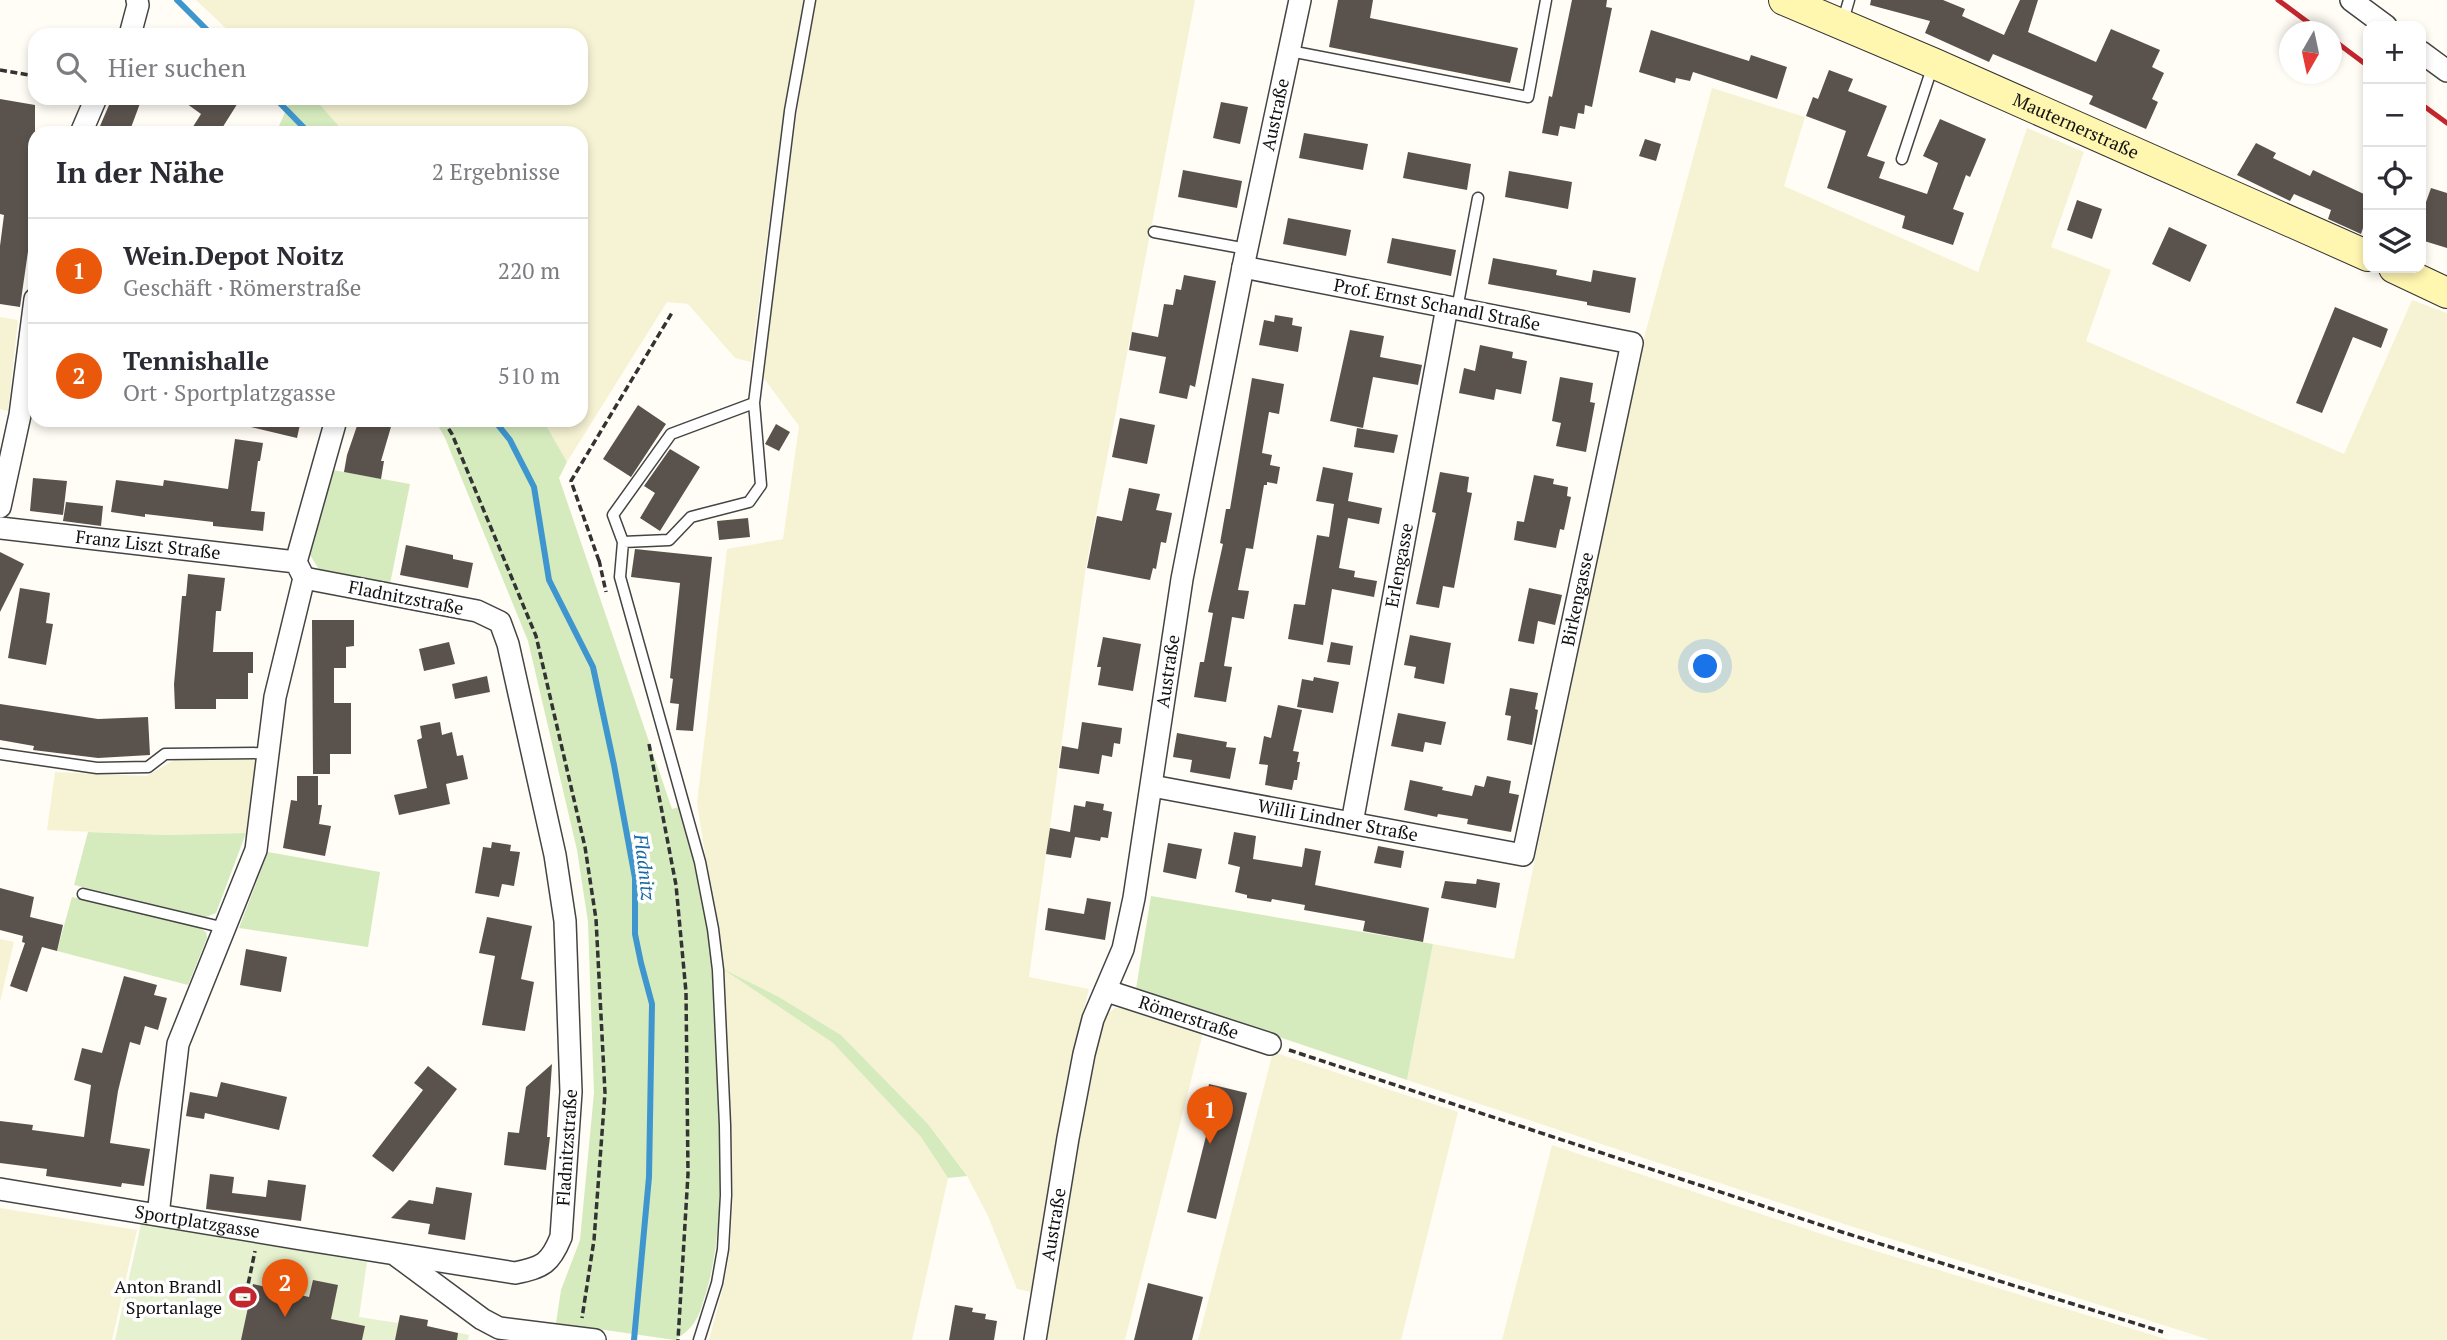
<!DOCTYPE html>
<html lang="de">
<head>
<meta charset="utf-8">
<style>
	:root { --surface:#fff; --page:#f2f2f3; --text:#2b2b33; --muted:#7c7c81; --line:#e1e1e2; --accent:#ea580c }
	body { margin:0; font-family:"PT Serif",serif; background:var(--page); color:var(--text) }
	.controls { position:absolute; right:21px; top:21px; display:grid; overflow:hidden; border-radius:14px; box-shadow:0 4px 10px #0003 }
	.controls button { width:63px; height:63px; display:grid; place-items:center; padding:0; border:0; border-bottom:2px solid var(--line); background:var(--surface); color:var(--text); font:35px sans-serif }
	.compass { position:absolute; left:2279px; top:21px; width:63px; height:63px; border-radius:50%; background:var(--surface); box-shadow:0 4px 10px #0003; rotate:189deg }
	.you { position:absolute; left:1706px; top:667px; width:24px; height:24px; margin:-18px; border:5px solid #fff; border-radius:50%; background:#1a73e8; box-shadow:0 0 0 10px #1a73e833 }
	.badge { display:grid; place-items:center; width:46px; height:46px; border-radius:50%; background:var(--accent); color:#fff; font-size:23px; font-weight:700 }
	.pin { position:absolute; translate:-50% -58px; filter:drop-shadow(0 2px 4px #0008) }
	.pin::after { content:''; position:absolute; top:37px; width:24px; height:21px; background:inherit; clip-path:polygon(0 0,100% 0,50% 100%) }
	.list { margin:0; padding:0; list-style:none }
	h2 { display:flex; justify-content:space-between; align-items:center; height:91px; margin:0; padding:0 28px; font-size:30px }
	h2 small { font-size:23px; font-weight:400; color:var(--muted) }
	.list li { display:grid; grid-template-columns:46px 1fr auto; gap:21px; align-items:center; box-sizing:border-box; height:105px; padding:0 28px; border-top:2px solid var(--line) }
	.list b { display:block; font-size:26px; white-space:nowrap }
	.list p { margin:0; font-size:23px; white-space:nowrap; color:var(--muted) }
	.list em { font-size:23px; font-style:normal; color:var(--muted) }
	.icon { flex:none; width:38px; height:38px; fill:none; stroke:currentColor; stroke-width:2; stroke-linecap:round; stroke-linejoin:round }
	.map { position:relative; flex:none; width:2447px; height:1340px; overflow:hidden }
	.search { position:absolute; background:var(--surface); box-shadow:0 4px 10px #0003; left:28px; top:28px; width:560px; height:77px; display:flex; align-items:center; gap:18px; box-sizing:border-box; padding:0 24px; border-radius:21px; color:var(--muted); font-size:26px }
	.panel { position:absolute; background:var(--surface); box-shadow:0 4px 10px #0003; left:28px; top:126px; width:560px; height:301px; border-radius:21px }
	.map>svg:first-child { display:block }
	.farmland { fill:#f6f3d4 }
	.green { fill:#d5ebbd }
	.pitch { fill:#e6f2cf }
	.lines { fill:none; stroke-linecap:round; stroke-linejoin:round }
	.stream { stroke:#3f96cf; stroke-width:6 }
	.building { fill:#5a524d }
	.lane-casing { stroke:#444; stroke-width:13 }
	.street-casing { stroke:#444; stroke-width:24 }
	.secondary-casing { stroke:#333; stroke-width:32 }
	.path { stroke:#333; stroke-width:3.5; stroke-dasharray:7 3.5; stroke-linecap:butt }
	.lane { stroke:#fff; stroke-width:10 }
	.street { stroke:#fff; stroke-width:21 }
	.secondary { stroke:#fff6b0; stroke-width:30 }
	.rail { stroke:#c4262e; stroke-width:5 }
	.labels { text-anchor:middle; stroke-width:7; stroke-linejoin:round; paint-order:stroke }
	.street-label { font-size:18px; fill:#111; stroke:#fff }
	.poi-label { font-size:18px; fill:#111; stroke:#fff; text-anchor:end }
	.water-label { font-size:19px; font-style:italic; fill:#1768a6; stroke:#fff }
</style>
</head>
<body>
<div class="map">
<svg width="2447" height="1340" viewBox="0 0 2447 1340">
	<rect width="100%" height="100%" fill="#fffdf5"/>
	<path class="farmland" d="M196,0H804L784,109L751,362L735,358L688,304L667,302L567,462L543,420H581V133H345L314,98H581V35H233Z
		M816,0H1195L1086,567L1029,977L1089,989L1076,1040L1031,1292L1017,1289L988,1216L967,1176L928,1124L841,1035L779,997L730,973L833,1043L921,1137L948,1178L912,1340H709L724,1284L730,1249L733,1194L723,969L697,803L727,549L783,539L799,426L763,377L797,110Z
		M1712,88L1805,117L1784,186L1978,272L2027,128L2084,152L2051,247L2111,270L2086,341L2344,454L2412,300L2447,313V1340H2210L1847,1225L1407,1080L1433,944L1514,959L1645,334Z
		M0,317L18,320L8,411L0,409Z
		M256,759L246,833L165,835L47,830L55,772L147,776L174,760Z
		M0,939L14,942L0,1002Z
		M1129,1007L1203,1033L1125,1340H1045L1092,1056L1104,1017L1115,1008Z
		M1273,1052L1458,1112L1401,1340H1198Z
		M1552,1145L1843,1241L2169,1340H1502Z
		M0,1208L137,1230L112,1340H0Z"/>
	<path class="green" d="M291,98H314L345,133H276Z
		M435,420H543L567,462L559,478L672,809L679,807C690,847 700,886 707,927C713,965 713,1005 715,1044C719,1121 728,1218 706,1293C703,1301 701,1311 697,1318C692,1328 684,1334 675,1340L556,1323L561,1290L580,1240L594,1093L588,922L577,850L528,641L445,438Z
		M333,470L410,484L390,584L320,571L310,555Z
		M88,832L165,835L246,833L216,913L206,917L74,885Z
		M268,852L380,872L368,947L239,928Z
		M1151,896L1433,944L1407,1080L1136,989Z
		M72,897L198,927L206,932L207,938L188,985L57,951Z
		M723,969L779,997L841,1035L928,1124L967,1176L948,1178L921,1137L833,1043Z"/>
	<path class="pitch" d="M141,1224L367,1262L359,1317L398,1323L400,1315L428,1320L427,1326L469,1335L468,1340H115Z"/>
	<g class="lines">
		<path class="stream" d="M177,0L212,35
			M275,98L309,133
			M494,420L510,440L534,487L549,580L593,667L614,765L635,878V934L641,963L652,1004L649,1177L634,1340"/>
	</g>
	<path class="building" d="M1338,0H1373L1370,18L1518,48L1510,83L1329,47Z
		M1572,0H1607L1606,7L1612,8L1592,107L1585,105L1584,114L1578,113L1575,129L1560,126L1558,136L1542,133L1549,96L1552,97Z
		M1871,0H1943L1965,9L1962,16L2004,35L2020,0H2038L2028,32L2096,62L2111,29L2160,50L2152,67L2164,73L2152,99L2158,102L2146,129L2089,104L2093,96L1993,54L1989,62L1925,33L1930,21L1870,5Z
		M1651,30L1749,61L1751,55L1787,67L1777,99L1693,72L1690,81L1676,78L1675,83L1639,72Z
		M1829,70L1853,79L1848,91L1887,106L1867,156L1885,162L1879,178L1927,194L1938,163L1923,156L1940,119L1986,139L1970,177L1966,175L1953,209L1964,213L1953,245L1902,228L1905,216L1827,188L1846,131L1806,116L1813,97L1818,99Z
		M112,98H142L129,133H97Z
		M179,98H241L219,133H189L201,114Z
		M0,99L35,105V160L30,193L35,194V203L20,307L0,304V246L4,215L0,214Z
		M1221,102L1248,107L1240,144L1213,138Z
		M1304,133L1368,144L1363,170L1299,158Z
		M1645,139L1661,144L1656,161L1639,156Z
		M2256,143L2276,153L2273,158L2310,176L2313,170L2368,196V213L2361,234L2328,219L2331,210L2294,194L2290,201L2237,175Z
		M1408,152L1471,164L1467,190L1403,178Z
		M1183,170L1242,181L1237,208L1178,197Z
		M1509,171L1572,182L1568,209L1505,197Z
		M2431,188L2447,193V248L2421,240V216Z
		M2077,200L2102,209L2092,239L2067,230Z
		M1288,218L1351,230L1346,256L1283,244Z
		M2169,227L2207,245L2190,282L2152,264Z
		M1392,238L1456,250L1451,276L1387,263Z
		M1493,258L1557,270L1556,275L1591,282L1593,270L1636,278L1630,313L1587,305V302L1488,284Z
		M1184,275L1216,281L1195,387L1190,385L1187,399L1159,393L1166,357L1129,350L1132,332L1158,337L1164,304L1173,305L1176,289L1181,290Z
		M2335,307L2388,329L2381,348L2353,337L2322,413L2296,403Z
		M1275,315L1293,318L1292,325L1302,327L1298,352L1259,345L1264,320L1274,322Z
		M1350,330L1384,336L1380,357L1422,365L1418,385L1373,377L1363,428L1330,421Z
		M1480,345L1513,352L1512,358L1527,361L1521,394L1496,389L1494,400L1459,393L1464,368L1475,371Z
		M1560,377L1593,383L1590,402L1595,403L1586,452L1556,446L1561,423L1552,421Z
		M1252,378L1284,384L1279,414L1269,412L1262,453L1272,455L1270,465L1280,467L1277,484L1267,482V485H1264L1253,549L1246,548L1238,590L1249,591L1244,619L1232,617L1224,666L1232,667L1226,702L1194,697L1200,662H1204L1213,613L1208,612L1223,544L1220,543L1226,509H1230Z
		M638,405L666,424L631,477L603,459Z
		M1120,418L1155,425L1147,464L1112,457Z
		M248,420H301L297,438L247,426Z
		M359,420H393L381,461H384L381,479L344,472L347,455Z
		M776,424L790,432L779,451L765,444Z
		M1357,428L1398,435L1394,453L1354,447Z
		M235,439L263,443L260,461H258L251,511L265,512L263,531L213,526V522L145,514V517L111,512L116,480L163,486L164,480L228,489Z
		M670,449L700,467L660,531L640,518L655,493L644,486Z
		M1323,467L1353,473L1348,501L1382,508L1379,524L1348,518L1339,568L1355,571L1354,577L1377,581L1374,597L1332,589L1323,645L1288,639L1294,604L1305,605L1317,535L1329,537L1334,504L1316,501Z
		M1440,472L1469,477L1467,492L1472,493L1454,588L1443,586L1439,608L1416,604L1436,513L1432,512Z
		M1534,475L1554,479L1553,484L1568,487L1567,496L1571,497L1564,530L1560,529L1556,548L1514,540L1517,521L1524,522Z
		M33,478L67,481L63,515L30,511Z
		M1129,488L1160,494L1156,510L1172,513L1166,543L1161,542L1156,569L1153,568L1150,580L1087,568L1097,516L1122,521Z
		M66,502L103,506L101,526L63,521Z
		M748,518L750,537L719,540L717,521Z
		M406,545L453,555V559L473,563L468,588L400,575Z
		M635,549L712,557L693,731L676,730L679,704L670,703L673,679L670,678L680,583L631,577Z
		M0,552L24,564L0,612Z
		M188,574L225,578L221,611H216L213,652H253V673H248V699H216V709H175L174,684L182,596H186Z
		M20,588L50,593L46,623L53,624L46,665L8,658Z
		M1529,588L1562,595L1555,625L1538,621L1534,644L1518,641Z
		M312,620H354V646L346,647V668H334V703H351V754H330V774H313Z
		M1410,635L1451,643L1444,684L1414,678L1416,667L1404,665Z
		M1103,637L1141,644L1133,691L1098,685L1101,667H1097Z
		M449,642L455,664L424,671L419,649Z
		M1331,642L1353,646L1350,665L1327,662Z
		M487,676L490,692L455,699L452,684Z
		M1314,677L1339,682L1333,713L1297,707L1302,679L1313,681Z
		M1510,688L1538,693L1535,709L1538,710L1532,745L1507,740L1511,716L1505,715Z
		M0,704L98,719L148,717L150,755L98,758L33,750L34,746L0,740Z
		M1278,705L1302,710L1293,751L1299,752L1297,762H1300L1297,780H1294L1292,790L1265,785L1268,765L1259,764L1264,736L1271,738Z
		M1398,713L1446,722L1441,745L1425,742L1423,752L1391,746Z
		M440,722L442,735L452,732L457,756L463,755L468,779L446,784L450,804L399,815L394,795L427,788L417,740L422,738L420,726Z
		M1082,722L1122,728L1120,744L1114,743L1112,757L1102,755L1099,774L1059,768L1062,746L1078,749Z
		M1177,733L1227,742L1226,747L1236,748L1230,779L1190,772L1192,760L1173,757Z
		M297,776H318V805H322L319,824L331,826L325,856L283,848L291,800L297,801Z
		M1487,776L1511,781L1509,793L1519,795L1511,832L1467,824L1468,819L1438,814L1437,817L1404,810L1410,780L1443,787L1442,790L1472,796L1475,785L1484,787Z
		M1086,801L1104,804L1103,810L1112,812L1108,838L1101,837L1100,841L1075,837L1071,858L1046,854L1050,828L1070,832L1074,805L1085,807Z
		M1234,832L1256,836L1253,859L1302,867L1305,848L1321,851L1315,885L1429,908L1423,942L1363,931L1365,921L1304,910L1305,905L1272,899L1271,902L1247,898V895L1235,892L1240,867L1228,864Z
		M492,842L511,845L510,851L520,852L514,886L502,884L499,897L475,893L483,847L491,848Z
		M1168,843L1202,849L1196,879L1163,872Z
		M1378,846L1404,851L1401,868L1374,863Z
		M1477,879L1500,883L1496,908L1441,898L1445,881L1476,884Z
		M0,888L34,897L30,917L63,925L57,951L42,947L27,992L10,986L25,943L22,942L23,936L0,930Z
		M1087,898L1111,902L1105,940L1045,930L1048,908L1084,914Z
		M487,917L532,926L521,979L534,982L525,1031L482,1025L495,956L479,953Z
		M246,949L287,957L281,992L240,985Z
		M124,976L157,985L154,995L167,998L158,1030L145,1026L140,1045L130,1042L118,1091L110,1143L150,1149L144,1186L122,1183L121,1187L46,1176L47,1169L0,1163V1121L33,1125L32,1130L84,1137L91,1085L74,1080L82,1048L102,1053Z
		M552,1064L547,1137H550L546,1170L504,1165L508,1132L519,1133L526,1087Z
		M428,1066L457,1089L393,1172L372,1156L423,1090L414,1083Z
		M221,1082L287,1097L279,1130L205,1113L204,1119L186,1116L190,1092L217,1097Z
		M1209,1084L1247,1093L1216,1219L1187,1212L1212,1112L1203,1110Z
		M210,1174L234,1177L232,1193L266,1197L268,1180L306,1185L301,1221L206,1209Z
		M436,1187L472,1193L465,1240L428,1234L430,1224L391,1218L409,1200L433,1204Z
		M313,1280L338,1285L331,1319L365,1326L362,1340H241L253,1284L309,1297Z
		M1148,1283L1203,1297L1192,1340H1134Z
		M955,1305L973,1308L972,1312L986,1314L985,1319L997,1321L994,1340H949Z
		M400,1315L428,1320L427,1326L458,1333L457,1340H395Z"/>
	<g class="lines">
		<defs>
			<path id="lane" d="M1842,24L1849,0
				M1290,51L1528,97L1546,0
				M1902,159L1933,65
				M1154,232L1247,249
				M1457,309L1478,198
				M623,542L669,540L691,517L749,502L761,485L754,403
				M0,754L97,768L148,767L165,754L268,753
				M83,894L225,928
				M699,1340L717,1283L723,1249L726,1195L725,1125L718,970L713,929L700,862L620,577L623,542L613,515L671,434L754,403L790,111L810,0"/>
			<g id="street">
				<path d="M2351,0L2386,26"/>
				<path d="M130,35L138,5L137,0"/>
				<path d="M2421,52L2447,71"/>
				<path d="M81,133L96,98"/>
				<path d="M0,507L20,415L35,299"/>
				<path id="s1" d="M0,528L296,562L304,578"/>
				<path d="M296,562L336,420"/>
				<path id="s2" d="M1152,786L1523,855L1632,343L1243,267"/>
				<path id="s3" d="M1352,823L1447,307"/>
				<path id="s4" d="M1107,991L1270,1044"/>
				<path id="s5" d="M0,1189C172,1218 343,1246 515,1273C543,1267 550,1264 561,1237L571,1092L565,921L555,855L508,644L500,622L477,611L304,578L275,697L256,850L178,1044L158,1215"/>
				<path d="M397,1256L482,1319L499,1328L595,1340"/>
				<path id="s6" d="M1035,1340L1068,1138L1084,1054L1093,1019L1123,949L1134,898L1182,579L1243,267L1300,0"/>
			</g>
			<g id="secondary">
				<path id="s7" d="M1784,0L1933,63L2368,256"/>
				<path d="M2394,268L2447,293"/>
			</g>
		</defs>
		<use href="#lane" class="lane-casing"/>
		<use href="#street" class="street-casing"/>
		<use href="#secondary" class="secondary-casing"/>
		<path class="path" d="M0,70L35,76
			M443,420L452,434L536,636L585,847L596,919L605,1093L594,1240L582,1318
			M599,560L606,592
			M599,561L571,481L673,311
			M649,744L676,885L686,992L688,1174L678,1340
			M1289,1050L1845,1233L2163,1332
			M244,1304L255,1251"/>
		<use href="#lane" class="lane"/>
		<use href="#street" class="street"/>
		<use href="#secondary" class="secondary"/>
		<path class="rail" d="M2278,0L2321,32
			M2332,39L2368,66
			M2421,104L2447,123"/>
	</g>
	<defs>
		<symbol id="stadium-bare" viewBox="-9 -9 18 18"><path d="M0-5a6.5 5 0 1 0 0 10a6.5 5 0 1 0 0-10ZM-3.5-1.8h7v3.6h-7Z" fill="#c4262e" stroke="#fff" stroke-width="2.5" paint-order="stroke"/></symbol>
	</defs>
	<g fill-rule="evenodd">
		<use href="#stadium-bare" x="224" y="1278" width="38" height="38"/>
	</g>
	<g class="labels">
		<g class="street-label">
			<text dy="6" stroke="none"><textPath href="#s6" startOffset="1251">Austraße</textPath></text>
			<text dy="6" stroke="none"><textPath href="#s7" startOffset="318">Mauternerstraße</textPath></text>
			<text transform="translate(1437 305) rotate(11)" y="6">Prof. Ernst Schandl Straße</text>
			<text dy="6" stroke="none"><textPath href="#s1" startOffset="149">Franz Liszt Straße</textPath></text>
			<text dy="6" stroke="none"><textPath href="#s3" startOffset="262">Erlengasse</textPath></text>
			<text transform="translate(406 598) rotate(11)" y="6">Fladnitzstraße</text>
			<text dy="6" stroke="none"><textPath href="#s2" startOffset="639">Birkengasse</textPath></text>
			<text dy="6" stroke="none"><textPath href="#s6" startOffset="684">Austraße</textPath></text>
			<text dy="6" stroke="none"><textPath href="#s2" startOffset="189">Willi Lindner Straße</textPath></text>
			<text dy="6" stroke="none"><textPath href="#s4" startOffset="86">Römerstraße</textPath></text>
			<text dy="6" stroke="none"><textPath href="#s5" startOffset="674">Fladnitzstraße</textPath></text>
			<text dy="6" stroke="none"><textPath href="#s5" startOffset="200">Sportplatzgasse</textPath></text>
			<text dy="6" stroke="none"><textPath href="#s6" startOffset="117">Austraße</textPath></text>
		</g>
		<g class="poi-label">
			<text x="222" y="1293">Anton Brandl<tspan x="222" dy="21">Sportanlage</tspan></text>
		</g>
		<g class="water-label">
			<text transform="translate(645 867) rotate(83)" y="7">Fladnitz</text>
		</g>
	</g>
</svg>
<div class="controls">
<button>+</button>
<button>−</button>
<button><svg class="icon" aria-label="locate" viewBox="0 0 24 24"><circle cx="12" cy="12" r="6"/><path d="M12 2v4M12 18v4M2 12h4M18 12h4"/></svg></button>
<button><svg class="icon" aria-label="layers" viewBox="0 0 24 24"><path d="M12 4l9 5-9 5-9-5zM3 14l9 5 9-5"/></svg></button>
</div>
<svg class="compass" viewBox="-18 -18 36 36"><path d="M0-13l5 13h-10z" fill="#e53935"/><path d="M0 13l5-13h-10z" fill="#7c7c81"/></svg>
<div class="you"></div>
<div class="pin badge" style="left:1210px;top:1144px">1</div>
<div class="pin badge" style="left:285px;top:1317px">2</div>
<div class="search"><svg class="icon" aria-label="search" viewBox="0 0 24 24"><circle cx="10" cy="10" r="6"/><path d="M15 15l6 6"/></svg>Hier suchen</div>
<section class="panel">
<h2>In der Nähe<small>2 Ergebnisse</small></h2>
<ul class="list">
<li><span class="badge">1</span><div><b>Wein.Depot Noitz</b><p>Geschäft · Römerstraße</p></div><em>220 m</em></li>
<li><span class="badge">2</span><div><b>Tennishalle</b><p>Ort · Sportplatzgasse</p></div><em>510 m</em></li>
</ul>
</section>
</div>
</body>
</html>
